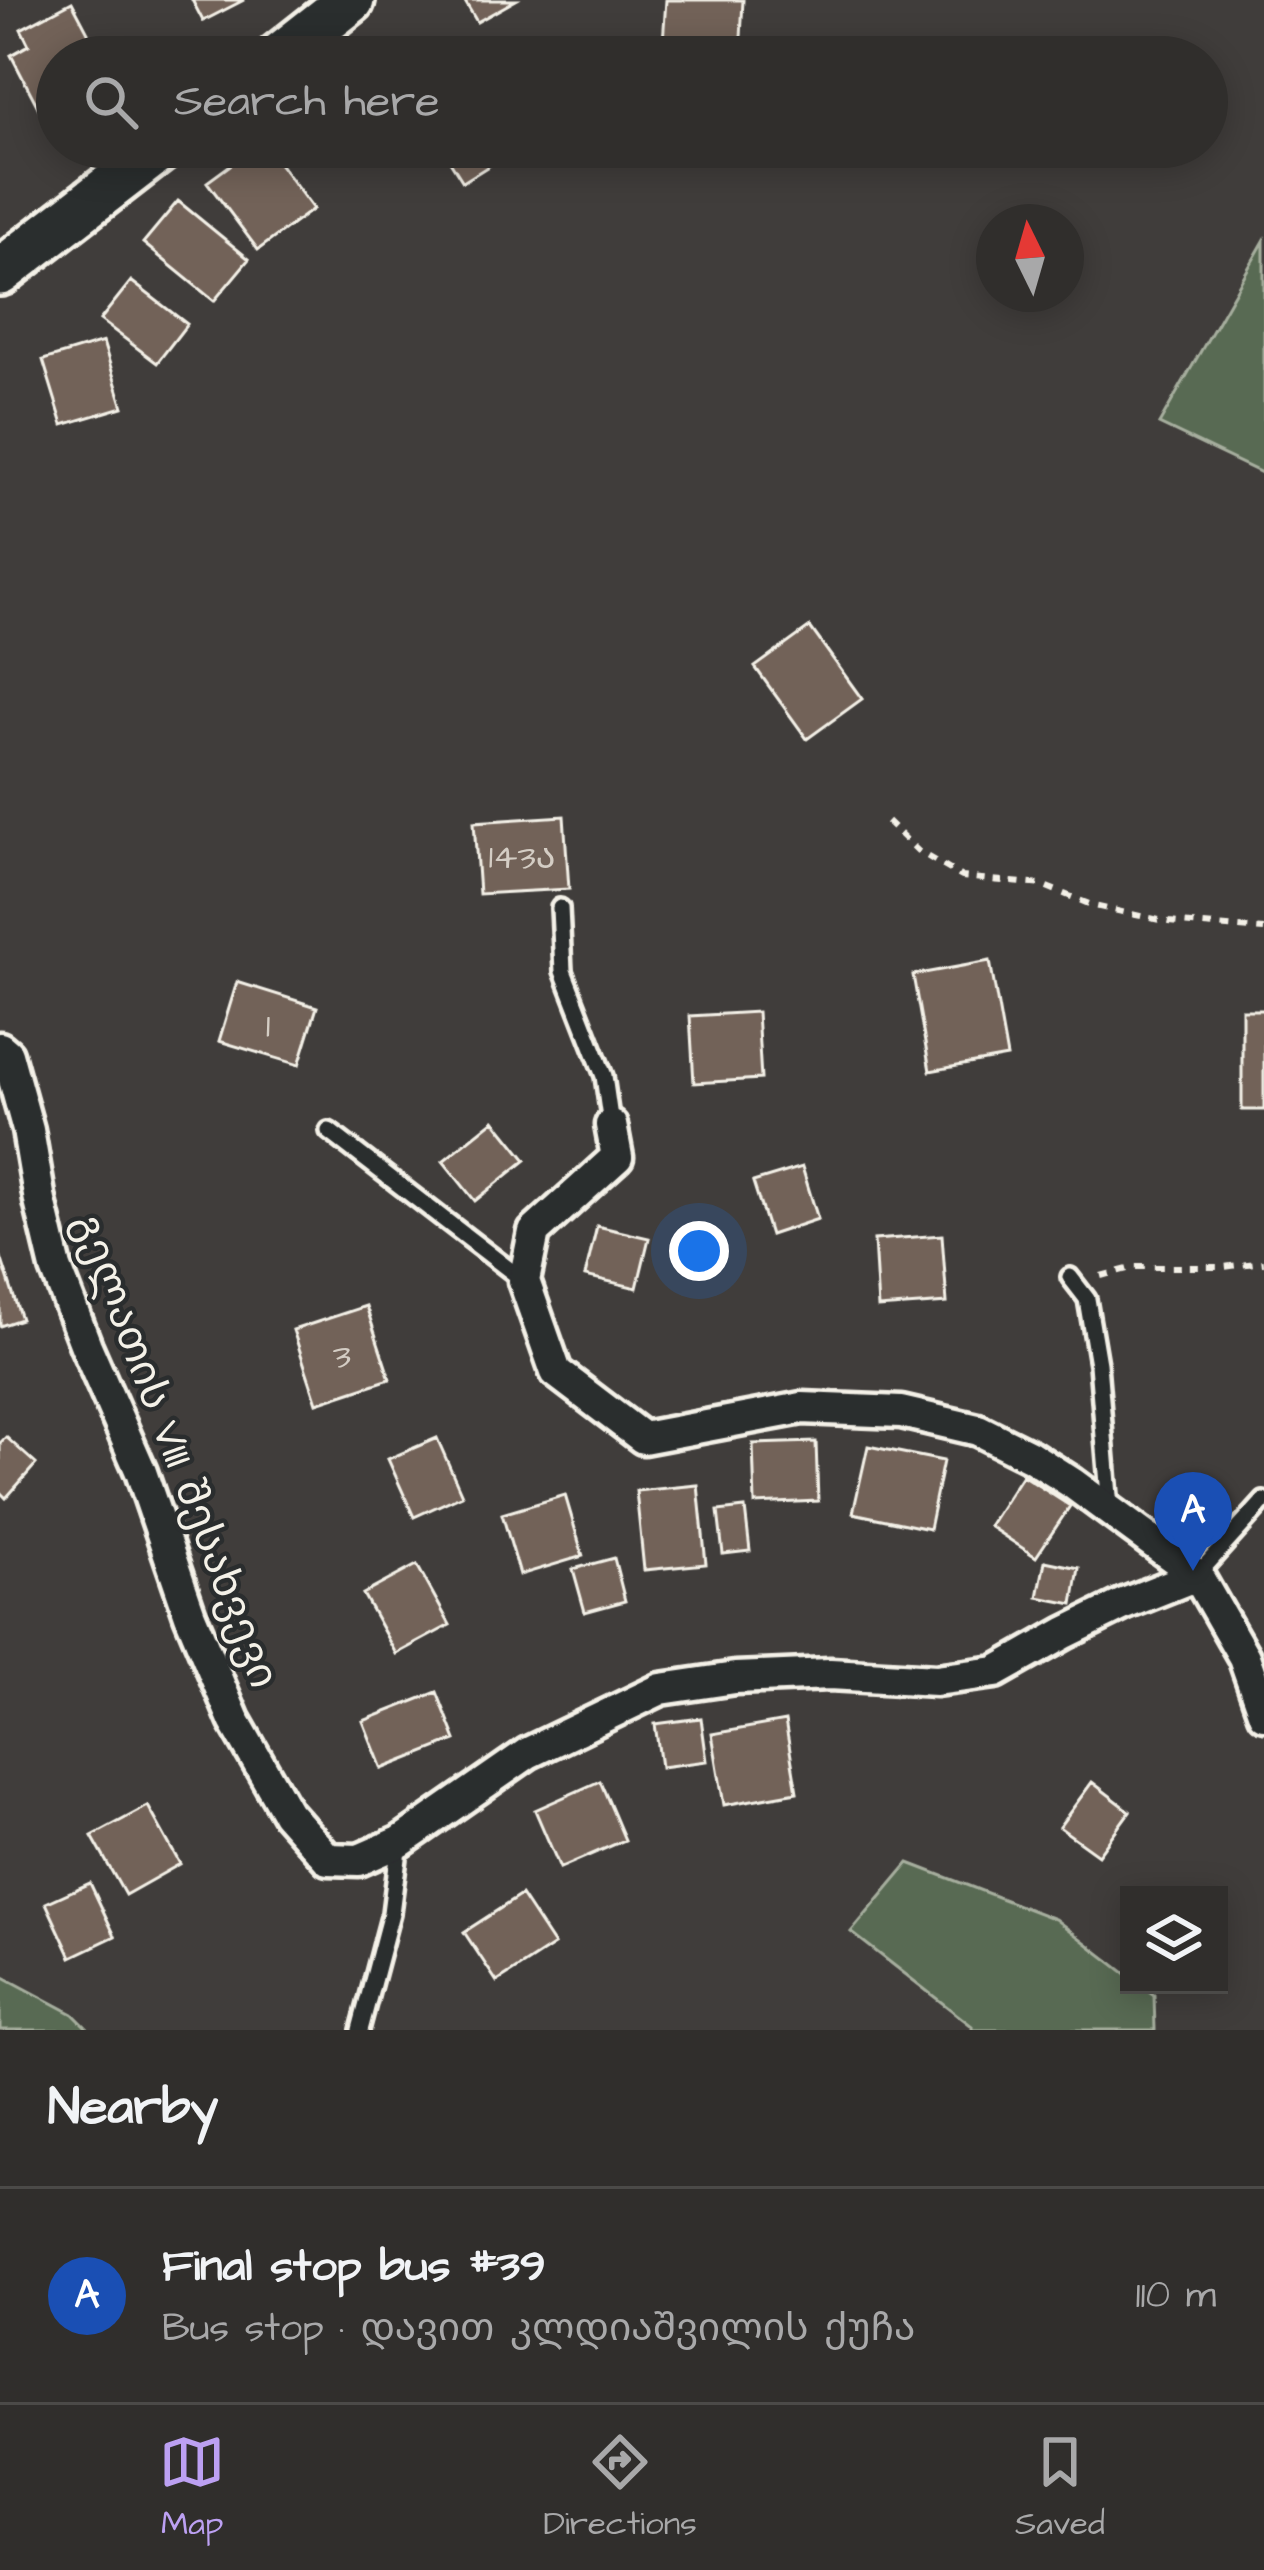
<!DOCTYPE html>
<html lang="en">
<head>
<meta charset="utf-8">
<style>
	:root { --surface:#302e2c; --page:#383634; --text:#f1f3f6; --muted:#a8a8a9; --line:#4b4a48; --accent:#bca0f2 }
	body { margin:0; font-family:"Architects Daughter","Noto Sans Georgian",sans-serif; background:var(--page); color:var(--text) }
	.controls { position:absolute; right:36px; bottom:36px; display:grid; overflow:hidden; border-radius:0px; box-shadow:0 6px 30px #0003 }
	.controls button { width:108px; height:108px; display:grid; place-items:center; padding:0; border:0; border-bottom:3px solid var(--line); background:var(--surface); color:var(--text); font:60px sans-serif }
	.compass { position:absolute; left:976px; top:204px; width:108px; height:108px; border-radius:50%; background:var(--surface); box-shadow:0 6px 30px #0003; rotate:355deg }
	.you { position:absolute; left:699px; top:1251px; width:42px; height:42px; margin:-30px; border:9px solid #fff; border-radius:50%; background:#1a73e8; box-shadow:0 0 0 18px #1a73e833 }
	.badge { display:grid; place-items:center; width:78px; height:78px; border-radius:50%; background:var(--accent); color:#fff; font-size:39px; font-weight:700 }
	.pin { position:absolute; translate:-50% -99px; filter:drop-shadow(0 3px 6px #0008) }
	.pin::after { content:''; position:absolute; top:63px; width:42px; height:36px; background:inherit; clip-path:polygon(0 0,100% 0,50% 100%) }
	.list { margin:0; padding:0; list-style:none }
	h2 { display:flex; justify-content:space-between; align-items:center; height:156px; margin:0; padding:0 48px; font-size:51px }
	h2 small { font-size:39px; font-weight:400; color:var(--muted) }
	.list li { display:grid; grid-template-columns:78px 1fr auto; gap:36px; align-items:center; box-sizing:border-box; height:216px; padding:0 48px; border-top:3px solid var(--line) }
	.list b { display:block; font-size:45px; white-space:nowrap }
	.list p { margin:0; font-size:39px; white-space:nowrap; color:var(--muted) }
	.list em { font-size:39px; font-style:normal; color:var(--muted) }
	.icon { flex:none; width:66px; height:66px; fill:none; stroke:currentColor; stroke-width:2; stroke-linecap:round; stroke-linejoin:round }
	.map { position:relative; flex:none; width:1264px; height:2030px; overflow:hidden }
	.search { position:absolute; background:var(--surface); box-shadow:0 6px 30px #0003; left:36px; right:36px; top:36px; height:132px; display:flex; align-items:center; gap:30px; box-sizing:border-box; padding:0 42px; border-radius:66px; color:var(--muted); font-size:45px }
	.sheet { height:372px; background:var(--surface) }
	nav { display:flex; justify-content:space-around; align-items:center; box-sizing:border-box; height:168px; border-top:3px solid var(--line); background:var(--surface); font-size:33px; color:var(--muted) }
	nav a { display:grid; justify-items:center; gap:6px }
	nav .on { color:var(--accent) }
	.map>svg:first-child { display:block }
	.green { fill:#596a53; stroke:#a6ae9e; stroke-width:3 }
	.building { fill:#726259; stroke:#f4f1e8; stroke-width:3 }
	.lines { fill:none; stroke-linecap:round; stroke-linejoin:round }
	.service-casing { stroke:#f4f1e8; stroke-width:24 }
	.minor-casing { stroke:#f4f1e8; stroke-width:39 }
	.secondary-casing { stroke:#f4f1e8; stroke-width:54 }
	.path { stroke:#f4f1e8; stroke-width:6; stroke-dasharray:9 9; stroke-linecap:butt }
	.service { stroke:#2a2d2e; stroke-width:15 }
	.minor { stroke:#2a2d2e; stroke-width:30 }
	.secondary { stroke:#2a2d2e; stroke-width:45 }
	.labels { text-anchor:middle; stroke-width:9; stroke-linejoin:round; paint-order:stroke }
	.number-label { font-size:36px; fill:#d4cdc4 }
	.street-label { font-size:42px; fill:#f4f1e8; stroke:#2a2d2e }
</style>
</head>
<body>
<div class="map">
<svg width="1264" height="2030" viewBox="0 0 1264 2030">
	<rect width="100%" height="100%" fill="#403d3b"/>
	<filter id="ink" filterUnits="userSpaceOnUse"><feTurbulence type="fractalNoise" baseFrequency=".00833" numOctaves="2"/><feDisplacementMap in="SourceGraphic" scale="24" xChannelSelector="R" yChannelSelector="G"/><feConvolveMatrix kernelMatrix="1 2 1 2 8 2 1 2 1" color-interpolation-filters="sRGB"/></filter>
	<g filter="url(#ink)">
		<path class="green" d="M1264,241V474L1159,424Z
			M909,1863L1055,1919L1129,1976V1985H1141L1154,1995L1155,2030H972V2026L851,1932Z
			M0,1975L73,2014L89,2030H0Z"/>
		<path class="building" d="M192,0H244L203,21Z
			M464,0H516L477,22Z
			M666,0H743L740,57L662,56Z
			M72,2L101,57H57V102L40,111L11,55L29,45L21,29Z
			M255,147H267L313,209L258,250L207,182Z
			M441,147H519L463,182Z
			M178,201L249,259L214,301L143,243Z
			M131,281L187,324L157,363L100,320Z
			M103,342L123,407L63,425L43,360Z
			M810,627L862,699L807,739L755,667Z
			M564,816L569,889L479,894L474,822Z
			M990,961L1007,1057L930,1071L913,975Z
			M237,982L317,1007L299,1065L219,1041Z
			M1242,1010H1264V1110H1242Z
			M757,1012L761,1079L694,1083L690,1016Z
			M494,1120L526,1160L475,1201L443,1161Z
			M802,1167L818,1219L770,1235L753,1182Z
			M597,1226L649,1238L637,1288L585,1276Z
			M942,1235L947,1303L878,1308L874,1240Z
			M0,1254L21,1319L0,1326Z
			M366,1306L390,1379L317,1403L293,1330Z
			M6,1437L36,1464L6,1498L0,1492V1443Z
			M437,1438L462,1495L414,1517L388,1459Z
			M816,1442L818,1501L755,1504L753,1444Z
			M868,1446L943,1461L929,1529L853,1513Z
			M1022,1475L1070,1506L1036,1557L989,1526Z
			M698,1485L706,1564L644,1570L636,1491Z
			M565,1495L583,1556L520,1575L502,1514Z
			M745,1508L750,1551L723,1554L718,1511Z
			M614,1558L625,1601L585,1612L573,1569Z
			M1045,1561L1079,1568L1073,1604L1038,1597Z
			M417,1565L450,1625L396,1654L363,1594Z
			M437,1692L456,1740L382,1769L363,1721Z
			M701,1718L707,1761L661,1767L655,1724Z
			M785,1721L797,1792L724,1805L712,1734Z
			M600,1781L625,1840L560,1868L535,1810Z
			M1092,1782L1130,1811L1098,1855L1059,1827Z
			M148,1806L180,1864L125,1895L92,1836Z
			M90,1883L115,1936L71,1957L46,1903Z
			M521,1895L554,1945L497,1982L464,1932Z"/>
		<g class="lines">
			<defs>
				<path id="service" d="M560,908L563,971L604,1076L611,1125
					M329,1131L524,1281
					M1070,1277L1087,1299L1098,1364L1110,1508
					M1197,1575L1264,1501
					M360,2030L391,1913L400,1842"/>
				<path id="minor" d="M0,1048L7,1054L28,1130L40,1201L56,1268L86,1346L141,1472L190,1615L234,1720L287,1813L328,1859L359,1860L400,1842L528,1753L661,1689L735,1678L830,1674L936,1680L996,1672L1065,1633L1124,1604L1197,1575
					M611,1125L617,1157L534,1232L524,1281L556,1372L643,1438L802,1408L901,1412L978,1430L1030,1456L1072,1483L1197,1575L1244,1657L1264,1714"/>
				<path id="secondary" d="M279,57L351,0
					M0,272L162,147"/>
			</defs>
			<use href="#service" class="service-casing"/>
			<use href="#minor" class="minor-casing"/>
			<use href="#secondary" class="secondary-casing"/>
			<path class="path" d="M887,821L918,851L962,877L1042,885L1094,906L1169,922L1264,930
				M1101,1276L1135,1267H1223L1264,1262"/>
			<use href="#service" class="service"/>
			<use href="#minor" class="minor"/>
			<use href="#secondary" class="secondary"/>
		</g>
	</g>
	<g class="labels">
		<g class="number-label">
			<text x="522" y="868">143ა</text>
			<text x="268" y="1037">1</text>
			<text x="342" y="1367">3</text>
		</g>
		<g class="street-label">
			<text transform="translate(177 1450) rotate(69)" y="15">გელათის VIII შესახვევი</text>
		</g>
	</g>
</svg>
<div class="controls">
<button><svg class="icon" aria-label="layers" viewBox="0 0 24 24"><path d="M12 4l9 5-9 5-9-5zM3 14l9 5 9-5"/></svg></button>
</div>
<svg class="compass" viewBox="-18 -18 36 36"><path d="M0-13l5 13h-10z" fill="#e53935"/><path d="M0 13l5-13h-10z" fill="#a8a8a9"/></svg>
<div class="you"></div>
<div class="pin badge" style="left:1193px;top:1571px;background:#1a4fb4">A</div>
<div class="search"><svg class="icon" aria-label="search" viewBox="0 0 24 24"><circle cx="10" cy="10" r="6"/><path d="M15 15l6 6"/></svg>Search here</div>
</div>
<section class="sheet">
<h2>Nearby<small></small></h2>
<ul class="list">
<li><span class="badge" style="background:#1a4fb4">A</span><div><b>Final stop bus #39</b><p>Bus stop · დავით კლდიაშვილის ქუჩა</p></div><em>110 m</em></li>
</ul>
</section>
<nav>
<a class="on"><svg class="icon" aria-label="map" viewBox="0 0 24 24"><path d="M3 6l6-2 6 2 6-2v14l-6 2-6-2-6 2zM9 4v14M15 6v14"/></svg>Map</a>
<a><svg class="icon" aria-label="directions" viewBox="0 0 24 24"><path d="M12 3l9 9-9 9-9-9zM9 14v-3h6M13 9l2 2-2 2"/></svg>Directions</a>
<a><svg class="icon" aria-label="saved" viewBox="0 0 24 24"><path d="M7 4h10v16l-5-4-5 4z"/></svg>Saved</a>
</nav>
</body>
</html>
